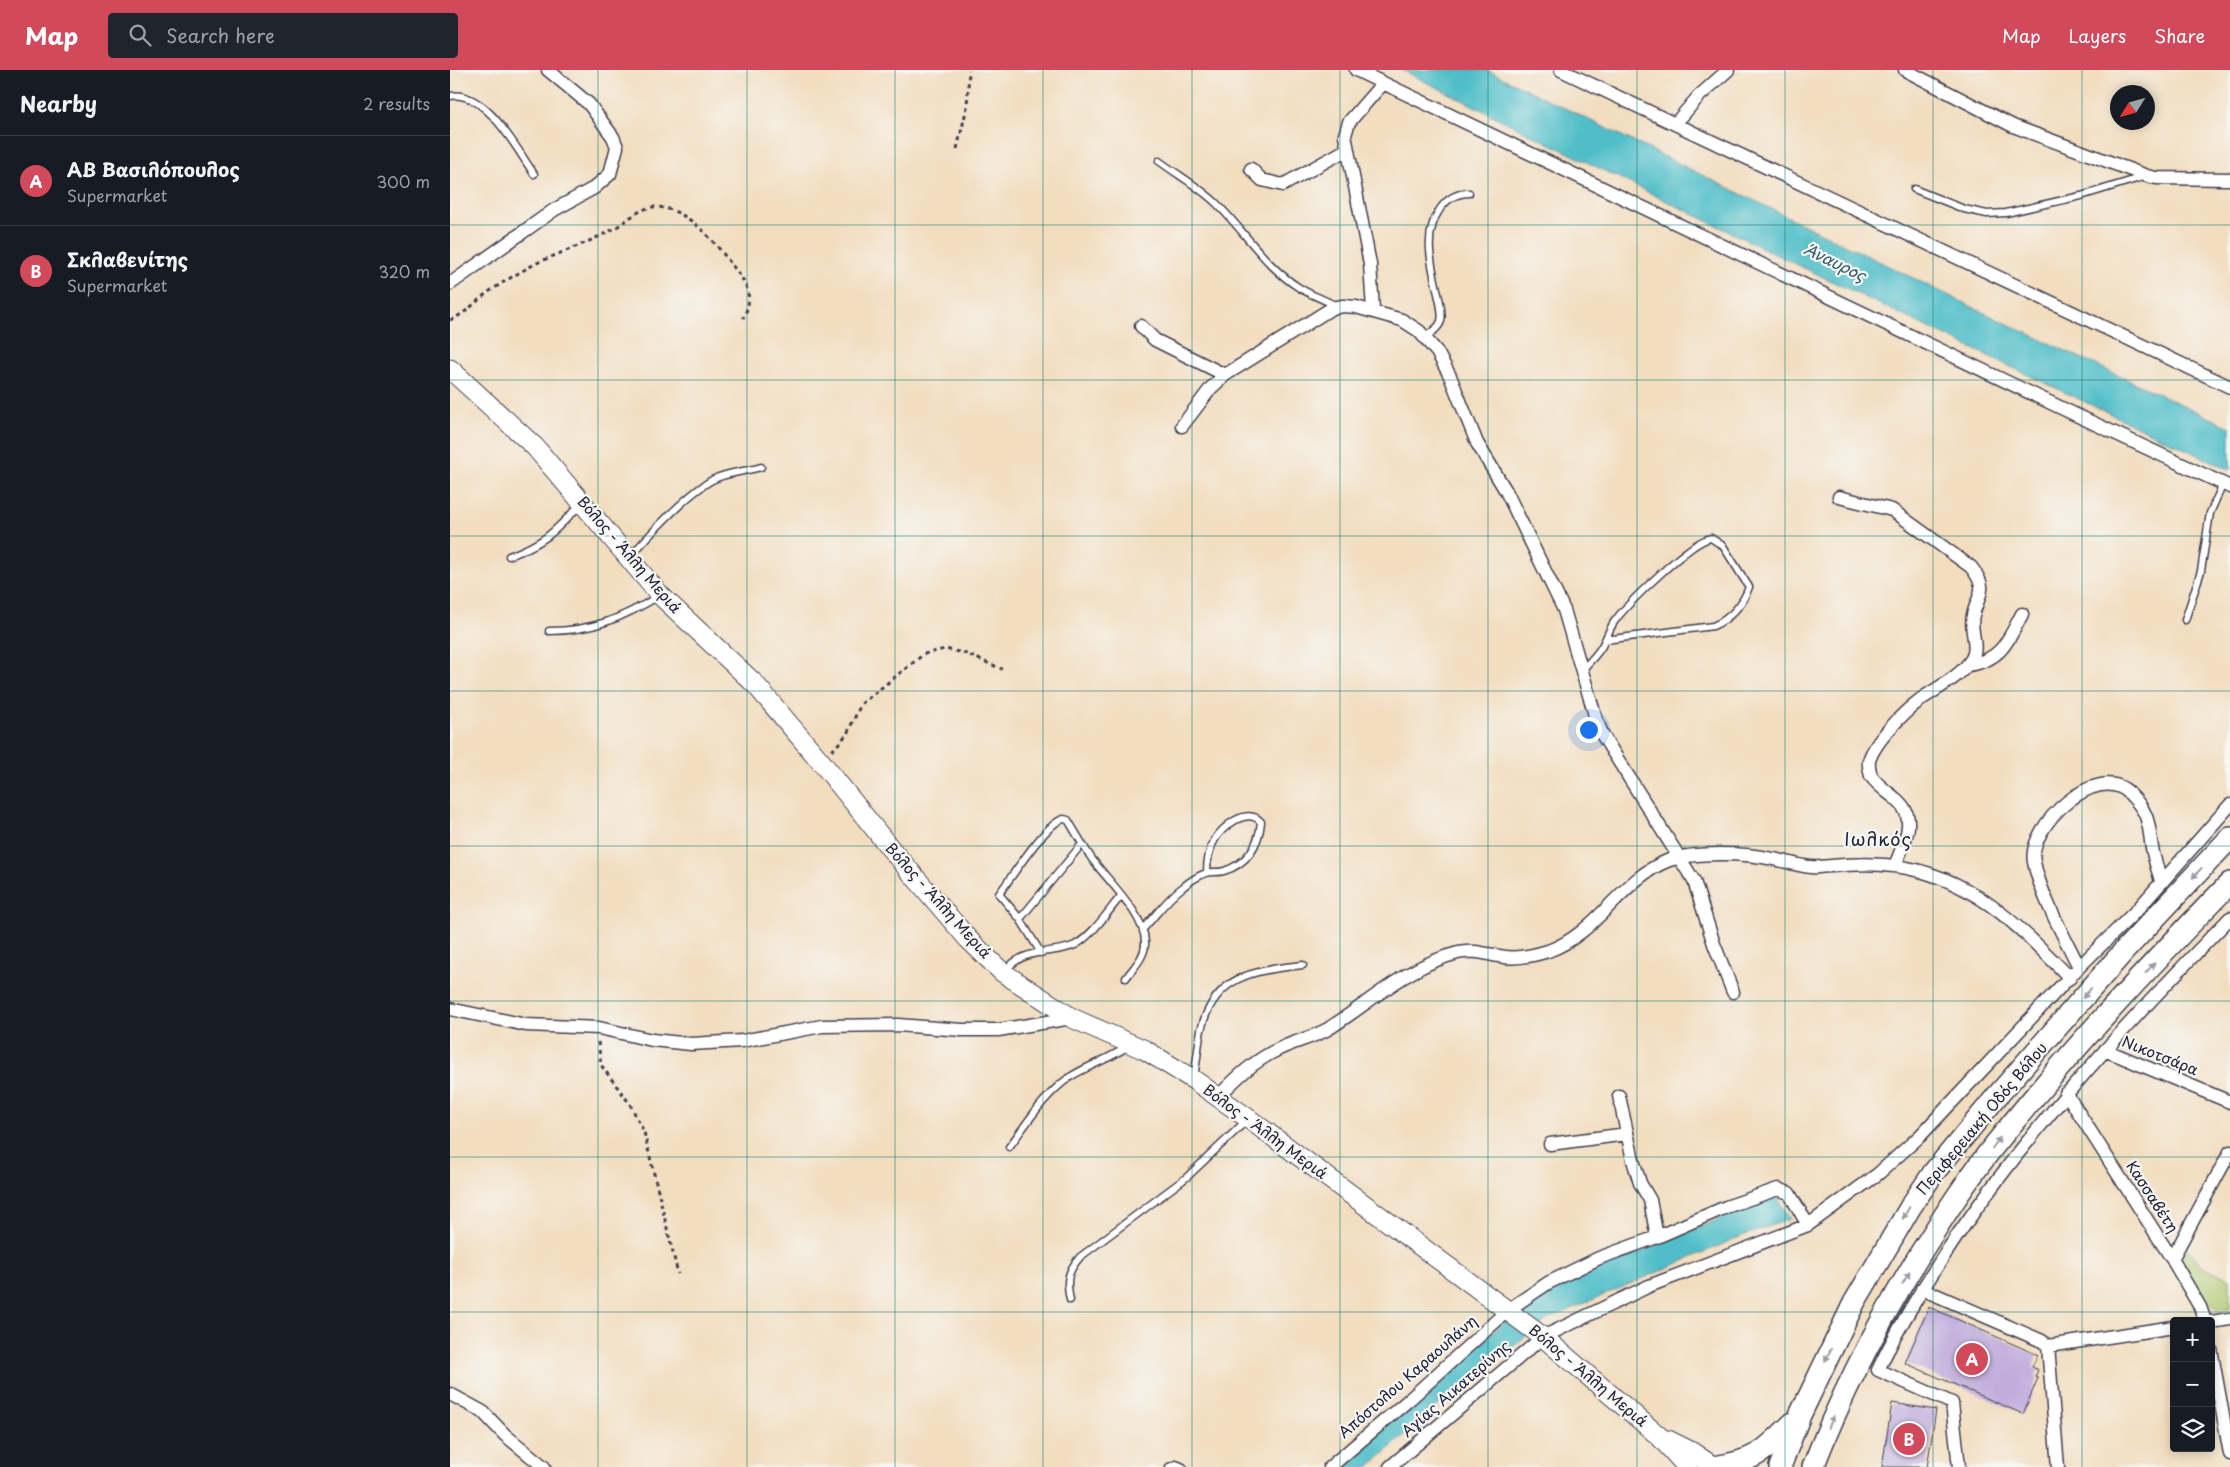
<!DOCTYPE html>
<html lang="en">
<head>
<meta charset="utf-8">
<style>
	:root { --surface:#171b24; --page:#20242c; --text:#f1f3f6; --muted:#9ea1a6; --line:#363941; --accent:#d1495b }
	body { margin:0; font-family:"Playpen Sans",sans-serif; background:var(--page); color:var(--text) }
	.controls { position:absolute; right:15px; bottom:15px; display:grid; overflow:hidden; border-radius:5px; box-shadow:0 2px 12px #0003 }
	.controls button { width:45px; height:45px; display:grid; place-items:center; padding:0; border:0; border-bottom:1px solid var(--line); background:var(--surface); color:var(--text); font:25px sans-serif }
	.compass { position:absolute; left:1660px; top:15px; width:45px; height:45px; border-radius:50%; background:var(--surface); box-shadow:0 2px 12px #0003; rotate:233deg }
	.you { position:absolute; left:1138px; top:659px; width:18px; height:18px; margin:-12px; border:4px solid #fff; border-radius:50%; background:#1a73e8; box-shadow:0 0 0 8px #1a73e833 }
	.badge { display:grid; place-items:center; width:32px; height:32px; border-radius:50%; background:var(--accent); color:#fff; font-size:16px; font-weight:700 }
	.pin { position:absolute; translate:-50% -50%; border:2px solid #fff; box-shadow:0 1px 5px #0006 }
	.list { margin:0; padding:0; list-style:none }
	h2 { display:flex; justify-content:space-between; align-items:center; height:65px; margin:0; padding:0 20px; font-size:21px }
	h2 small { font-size:16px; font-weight:400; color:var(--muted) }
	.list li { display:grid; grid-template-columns:32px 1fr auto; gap:15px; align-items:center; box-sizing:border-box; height:90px; padding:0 20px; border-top:1px solid var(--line) }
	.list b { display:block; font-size:19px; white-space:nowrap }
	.list p { margin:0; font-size:16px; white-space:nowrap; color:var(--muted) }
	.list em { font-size:16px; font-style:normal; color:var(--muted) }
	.icon { flex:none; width:28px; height:28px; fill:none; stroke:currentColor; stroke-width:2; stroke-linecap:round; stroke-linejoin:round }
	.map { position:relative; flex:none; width:1780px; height:1397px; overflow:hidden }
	header { display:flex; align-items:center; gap:30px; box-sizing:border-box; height:70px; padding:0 25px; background:var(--accent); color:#fff }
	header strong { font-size:24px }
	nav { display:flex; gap:28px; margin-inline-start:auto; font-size:18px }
	.search { width:350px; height:45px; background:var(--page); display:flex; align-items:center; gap:12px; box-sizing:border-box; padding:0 18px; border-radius:5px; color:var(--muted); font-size:19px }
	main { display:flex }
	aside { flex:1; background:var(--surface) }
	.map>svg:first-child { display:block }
	.green { fill:#aec76d; stroke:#687454 }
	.water { fill:#50bec8; stroke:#397082 }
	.building { fill:#c1addc }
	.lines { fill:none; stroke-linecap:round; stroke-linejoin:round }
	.lane-casing { stroke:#413e4f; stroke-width:9 }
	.street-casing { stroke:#413e4f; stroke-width:15 }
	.secondary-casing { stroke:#413e4f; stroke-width:21 }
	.primary-casing { stroke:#413e4f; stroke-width:24 }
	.path { stroke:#413e4f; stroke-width:3; stroke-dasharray:4 4; stroke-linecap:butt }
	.lane { stroke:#fff; stroke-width:6 }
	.street { stroke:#fff; stroke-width:12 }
	.secondary { stroke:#fff; stroke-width:19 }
	.primary { stroke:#fff; stroke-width:21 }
	.oneway { fill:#9c9ca7 }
	.grid { fill:none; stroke:#0f766e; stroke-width:1; stroke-opacity:0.55 }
	.labels { text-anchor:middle; stroke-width:4.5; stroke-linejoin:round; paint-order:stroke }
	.street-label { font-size:15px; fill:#22223b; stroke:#f6f6f2 }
	.water-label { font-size:16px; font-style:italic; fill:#32596c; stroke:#f6f6f2 }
	.quarter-label { font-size:18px; letter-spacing:1px; fill:#22223b; stroke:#f6f6f2 }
</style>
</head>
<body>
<header>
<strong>Map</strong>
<div class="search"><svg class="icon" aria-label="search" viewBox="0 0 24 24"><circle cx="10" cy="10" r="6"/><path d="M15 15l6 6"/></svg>Search here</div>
<nav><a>Map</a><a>Layers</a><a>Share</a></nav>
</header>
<main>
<aside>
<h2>Nearby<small>2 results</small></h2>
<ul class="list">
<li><span class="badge">A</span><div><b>ΑΒ Βασιλόπουλος</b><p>Supermarket</p></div><em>300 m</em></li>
<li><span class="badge">B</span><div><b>Σκλαβενίτης</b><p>Supermarket</p></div><em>320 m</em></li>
</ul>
</aside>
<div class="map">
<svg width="1780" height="1397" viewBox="0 0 1780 1397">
	<rect width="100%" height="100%" fill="#f6f6f2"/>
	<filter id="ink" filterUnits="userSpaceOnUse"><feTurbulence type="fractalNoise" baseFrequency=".02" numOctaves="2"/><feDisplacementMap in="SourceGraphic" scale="10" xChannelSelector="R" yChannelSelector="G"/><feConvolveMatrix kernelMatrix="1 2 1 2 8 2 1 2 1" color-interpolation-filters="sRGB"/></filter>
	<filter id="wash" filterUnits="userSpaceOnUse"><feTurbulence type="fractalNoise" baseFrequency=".0096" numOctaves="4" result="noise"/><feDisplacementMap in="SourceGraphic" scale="20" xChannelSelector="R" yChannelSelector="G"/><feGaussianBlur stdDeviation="1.12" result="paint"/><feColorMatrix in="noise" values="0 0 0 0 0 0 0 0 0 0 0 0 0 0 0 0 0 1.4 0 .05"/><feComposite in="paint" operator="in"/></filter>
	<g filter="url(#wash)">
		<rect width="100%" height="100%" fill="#f2ddbf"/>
		<path class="green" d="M1738,1179L1754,1198L1780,1209V1239C1753,1243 1741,1208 1731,1190Z"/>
		<path class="water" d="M952,0H1037L1547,249L1780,357V400C1502,270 1226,138 952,0Z
			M1326,1125L1340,1149L1292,1166L1098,1249L981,1341L919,1397H888L1081,1228Z"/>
		<g id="blocks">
			<path class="building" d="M1479,1237L1588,1285L1582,1297L1588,1300L1585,1307L1588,1308L1573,1344L1455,1293Z
				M1442,1333L1486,1340L1477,1397H1432Z"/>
		</g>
	</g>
	<g filter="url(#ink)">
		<use href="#blocks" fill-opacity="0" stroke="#413e4f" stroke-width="1"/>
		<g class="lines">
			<defs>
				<path id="lane" d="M0,26C36,20 66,78 84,104
					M709,91C728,105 748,116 765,132C793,159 815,196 848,217C860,225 874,229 886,236
					M1464,119L1514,139L1537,144L1556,143L1631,126L1693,107
					M975,267C981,263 989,258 991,251C993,243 990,232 988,224C982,196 972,165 990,139C997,129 1006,123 1019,123
					M59,486C96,472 104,462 130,435
					M180,487C201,463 235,426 262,410C277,402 295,402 311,397
					M1735,550L1751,501L1760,443L1773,414
					M99,561C143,561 172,548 209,526
					M1132,600C1139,592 1147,585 1152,576C1156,569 1159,560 1164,552C1177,534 1242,470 1261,468L1273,476L1299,517C1293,534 1280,549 1263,556L1155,570
					M570,849L632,774
					M693,859C706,845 717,829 733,817C739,812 748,806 756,803C761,801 768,803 774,801C797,794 809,775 811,752C798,736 771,757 764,771C759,780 757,792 757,802
					M591,883L570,849L549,824C561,808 597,751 614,749L618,750C626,763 633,776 642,789C658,811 695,845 695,872C696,886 684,897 676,908
					M553,901C560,895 567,889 576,886C592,880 610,882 625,875C642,866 659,840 671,826
					M744,1007C747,991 748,976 751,960C765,904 804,901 853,895
					M559,1077C578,1052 594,1025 620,1007C639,995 660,989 678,976
					M620,1230C616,1211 617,1202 630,1187L737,1107L797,1050
					M719,1397L726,1394L733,1397"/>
				<path id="street" d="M906,0L1624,344L1780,417
					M1111,0L1780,317
					M1455,0L1563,56L1697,106L1706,108L1780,109
					M1226,53L1248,27L1278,0
					M801,99L812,110L833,115L896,80
					M0,214L104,140L144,118L160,104L167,77L163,67L139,34L98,0
					M923,240L920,194L895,65L899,52L933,13
					M691,256L705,270L775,305
					M732,356L761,318L775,305L882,238L893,236L906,237L952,250L969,261L987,282L1000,306L1027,373L1056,421L1114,540L1146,649L1153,666L1244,811L1264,874L1283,922
					M1389,427L1442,440L1521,497C1539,520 1529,522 1523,545C1519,560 1530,578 1521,590C1510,607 1487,618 1470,630C1455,641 1424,672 1419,691C1418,696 1420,701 1421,706C1428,716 1438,722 1447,730C1469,749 1453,774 1445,796
					M1517,595C1551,591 1558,571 1572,544
					M1629,897C1615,868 1590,824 1584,792C1577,756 1648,691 1679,723C1685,729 1692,737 1695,744C1700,755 1700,767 1702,778C1704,789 1708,800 1711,811
					M0,939L76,955L149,958L202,970L241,974L292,971L372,956L448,955L512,960H548L622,948
					M1655,980L1780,1032
					M1616,1023L1722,1189L1750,1237L1755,1251
					M1169,1026L1183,1090L1190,1113L1200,1130L1207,1167
					M768,1027C786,1008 805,990 829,979C845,971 862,968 878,959C919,933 959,895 1008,883C1025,879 1038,885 1055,887C1069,889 1085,885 1098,881C1147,864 1170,810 1217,791C1243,781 1297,783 1323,789C1336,791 1348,796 1361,797C1368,798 1374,796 1381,796C1401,794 1423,793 1444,796C1520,805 1569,856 1620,908
					M1100,1074L1177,1064
					M1722,1189L1780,1082
					M1472,1219L1592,1271L1598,1276L1608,1397
					M1761,1252L1780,1249
					M1598,1276L1724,1257
					M1761,1279L1780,1384
					M0,1324L33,1342L55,1365L94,1397
					M880,1397L961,1328L1058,1240L1098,1213L1149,1188L1207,1167L1276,1137L1328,1119L1339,1123L1358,1155
					M940,1397L1093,1267L1199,1216L1358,1155L1428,1104L1470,1066L1629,897L1688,839L1780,735
					M1509,1397L1502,1333L1428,1300C1451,1251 1479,1208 1509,1163C1588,1049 1683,947 1780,848"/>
				<path id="secondary" d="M0,299L85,377L210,525L305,614L372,693L440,778L518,869L552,902L622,948L695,980L744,1010L799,1049L1093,1267L1210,1367L1237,1397
					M1218,1370L1242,1382L1264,1397"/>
				<path id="primary" d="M1264,1397C1306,1391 1314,1382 1343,1353
					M1330,1397L1350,1345L1404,1233L1461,1136L1484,1102L1547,1026L1674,881L1780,768
					M1363,1397C1392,1322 1428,1253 1470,1184C1495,1144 1521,1103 1552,1066C1623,978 1701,894 1780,813"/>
			</defs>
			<use href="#lane" class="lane-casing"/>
			<use href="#street" class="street-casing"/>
			<use href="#secondary" class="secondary-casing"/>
			<use href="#primary" class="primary-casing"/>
			<path class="path" d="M507,79L517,37L519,0
				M0,250C17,244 28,228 43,219C58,209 73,200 89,192C114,181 141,172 165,158C178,150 193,135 208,137C239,140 264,171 281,194C296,212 305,226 293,248
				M382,681L397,664L411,634L474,584L495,579L514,583L552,599
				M148,972L151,995L180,1034L194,1062L228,1204"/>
			<use href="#lane" class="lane"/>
			<use href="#street" class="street"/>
			<use href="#secondary" class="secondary"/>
			<use href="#primary" class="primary"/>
		</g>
		<defs><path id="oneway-solid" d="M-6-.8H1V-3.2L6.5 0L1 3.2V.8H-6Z" transform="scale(1.25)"/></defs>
		<g class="oneway">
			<use href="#oneway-solid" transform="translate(1747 803) rotate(133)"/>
			<use href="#oneway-solid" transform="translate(1700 898) rotate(-48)"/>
			<use href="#oneway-solid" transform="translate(1637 923) rotate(131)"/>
			<use href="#oneway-solid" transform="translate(1546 1073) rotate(-53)"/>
			<use href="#oneway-solid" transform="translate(1456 1143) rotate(120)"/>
			<use href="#oneway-solid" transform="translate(1456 1208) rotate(-58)"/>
			<use href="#oneway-solid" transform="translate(1378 1285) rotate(116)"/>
			<use href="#oneway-solid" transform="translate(1381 1352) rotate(-67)"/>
		</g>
	</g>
	<path class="grid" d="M148,0V1397M297,0V1397M445,0V1397M593,0V1397M742,0V1397M890,0V1397M1038,0V1397M1187,0V1397M1335,0V1397M1483,0V1397M1632,0V1397M0,155H1780M0,310H1780M0,466H1780M0,621H1780M0,776H1780M0,931H1780M0,1087H1780M0,1242H1780"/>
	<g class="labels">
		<g class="street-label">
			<text transform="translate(179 485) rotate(49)" y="5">Βόλος - Άλλη Μεριά</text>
			<text transform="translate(488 831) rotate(48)" y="5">Βόλος - Άλλη Μεριά</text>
			<text transform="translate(1710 986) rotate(22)" y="5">Νικοτσάρα</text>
			<text transform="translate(1532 1049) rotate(-50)" y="5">Περιφερειακή Οδός Βόλου</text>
			<text transform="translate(815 1062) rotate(36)" y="5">Βόλος - Άλλη Μεριά</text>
			<text transform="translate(1702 1127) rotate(57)" y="5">Κασσαβέτη</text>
			<text transform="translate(1138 1306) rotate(40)" y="5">Βόλος - Άλλη Μεριά</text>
			<text transform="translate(958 1307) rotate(-41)" y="5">Απόστολου Καραουλάνη</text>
			<text transform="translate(1006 1319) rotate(-41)" y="5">Αγίας Αικατερίνης</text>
		</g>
		<g class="water-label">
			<text transform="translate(1385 192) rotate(26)" y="6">Άναυρος</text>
		</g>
		<g class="quarter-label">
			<text x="1428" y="776">Ιωλκός</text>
		</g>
	</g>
</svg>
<div class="controls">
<button>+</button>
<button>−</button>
<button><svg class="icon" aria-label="layers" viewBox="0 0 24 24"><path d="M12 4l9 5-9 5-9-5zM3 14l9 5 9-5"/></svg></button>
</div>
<svg class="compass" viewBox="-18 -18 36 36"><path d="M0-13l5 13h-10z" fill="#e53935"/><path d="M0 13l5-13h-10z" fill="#9ea1a6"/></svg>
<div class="you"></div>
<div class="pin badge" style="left:1522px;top:1289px">A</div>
<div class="pin badge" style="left:1459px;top:1369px">B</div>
</div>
</main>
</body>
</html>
